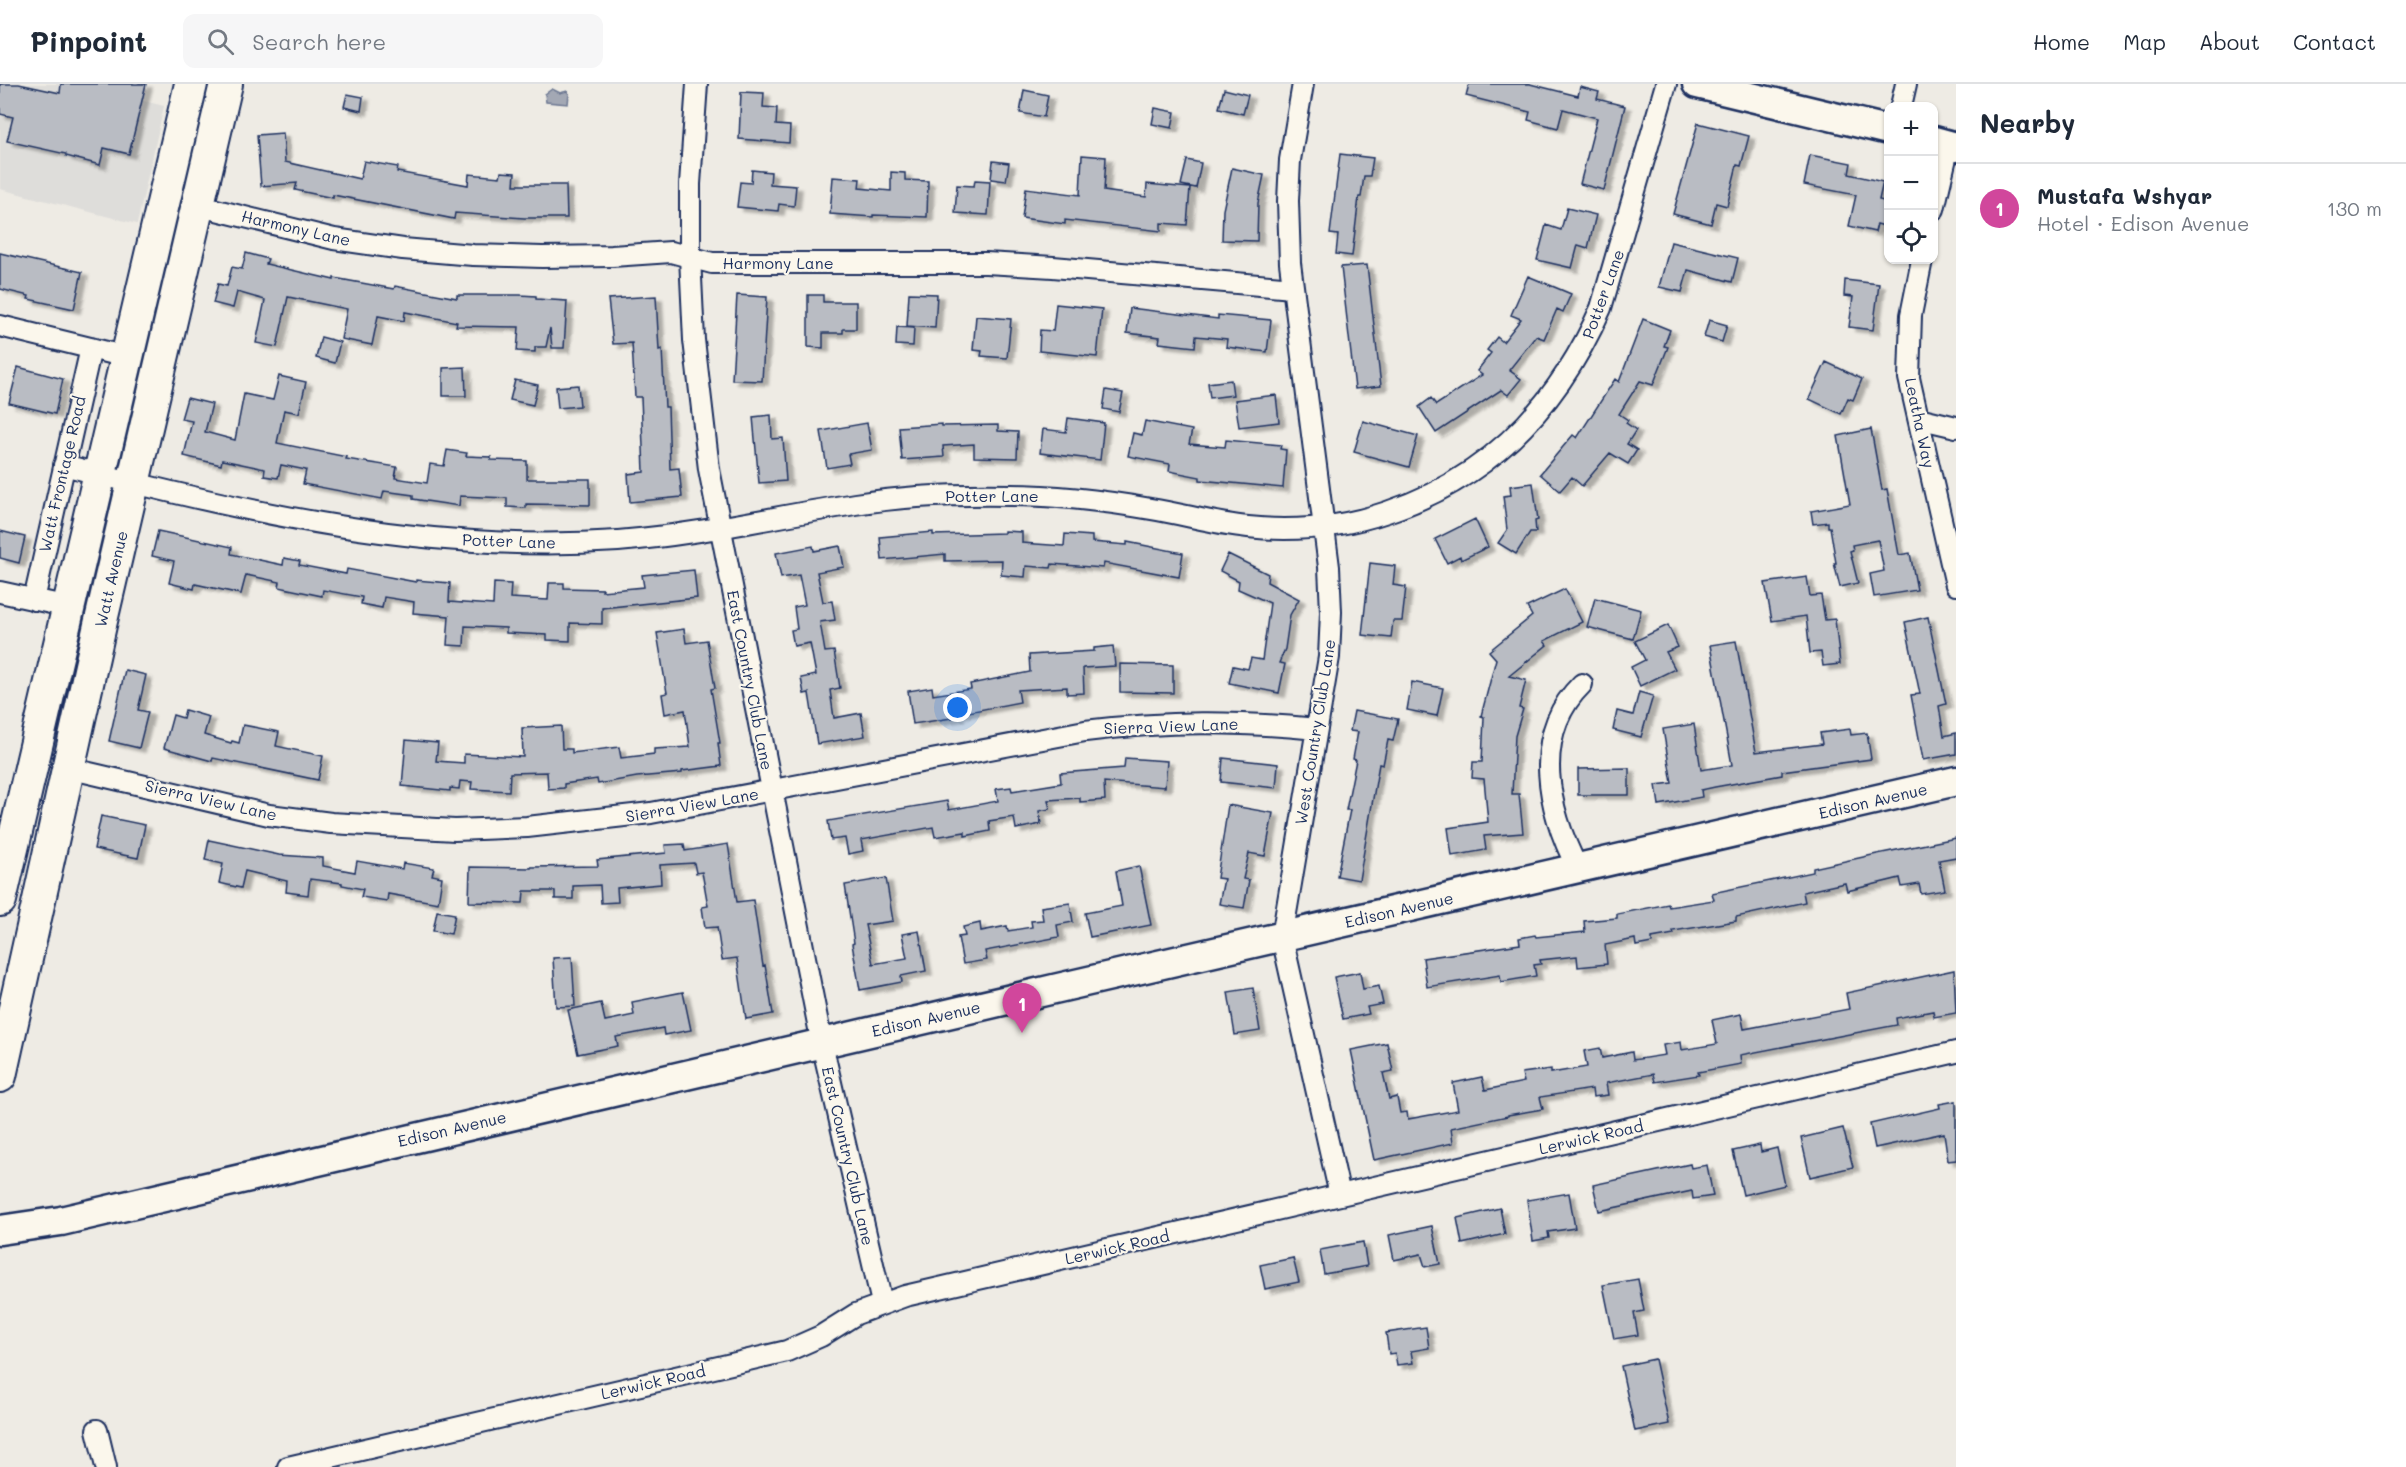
<!DOCTYPE html>
<html lang="en">
<head>
<meta charset="utf-8">
<style>
	:root { --surface:#fff; --page:#f6f6f7; --text:#1f2937; --muted:#747a83; --line:#e0e1e3; --accent:#7c3aed }
	body { margin:0; font-family:Mali,sans-serif; background:var(--page); color:var(--text) }
	.controls { position:absolute; right:18px; top:18px; display:grid; overflow:hidden; border-radius:12px; box-shadow:0 2px 4px #0004 }
	.controls button { width:54px; height:54px; display:grid; place-items:center; padding:0; border:0; border-bottom:2px solid var(--line); background:var(--surface); color:var(--text); font:30px sans-serif }
	.you { position:absolute; left:958px; top:624px; width:21px; height:21px; margin:-15px; border:4px solid #fff; border-radius:50%; background:#1a73e8; box-shadow:0 0 0 9px #1a73e833 }
	.badge { display:grid; place-items:center; width:39px; height:39px; border-radius:50%; background:var(--accent); color:#fff; font-size:20px; font-weight:700 }
	.pin { position:absolute; translate:-50% -50px; filter:drop-shadow(0 2px 3px #0008) }
	.pin::after { content:''; position:absolute; top:32px; width:21px; height:18px; background:inherit; clip-path:polygon(0 0,100% 0,50% 100%) }
	.list { margin:0; padding:0; list-style:none }
	h2 { display:flex; justify-content:space-between; align-items:center; height:78px; margin:0; padding:0 24px; font-size:26px }
	h2 small { font-size:20px; font-weight:400; color:var(--muted) }
	.list li { display:grid; grid-template-columns:39px 1fr auto; gap:18px; align-items:center; box-sizing:border-box; height:90px; padding:0 24px; border-top:2px solid var(--line) }
	.list b { display:block; font-size:22px; white-space:nowrap }
	.list p { margin:0; font-size:20px; white-space:nowrap; color:var(--muted) }
	.list em { font-size:20px; font-style:normal; color:var(--muted) }
	.icon { flex:none; width:33px; height:33px; fill:none; stroke:currentColor; stroke-width:2; stroke-linecap:round; stroke-linejoin:round }
	.map { position:relative; flex:none; width:1956px; height:1383px; overflow:hidden }
	header { display:flex; align-items:center; gap:36px; box-sizing:border-box; height:84px; padding:0 30px; background:var(--surface); border-bottom:2px solid var(--line) }
	header strong { font-size:28px }
	nav { display:flex; gap:33px; margin-inline-start:auto; font-size:21px }
	.search { width:420px; height:54px; background:var(--page); display:flex; align-items:center; gap:15px; box-sizing:border-box; padding:0 21px; border-radius:12px; color:var(--muted); font-size:22px }
	main { display:flex }
	aside { flex:1; background:var(--surface) }
	.map>svg:first-child { display:block }
	.built { fill:#deddda }
	.water { fill:#a3a8b4; stroke:#6d7892; stroke-width:1.5 }
	.building { fill:#b9bcc3; stroke:#1b2f5e; stroke-width:1.5; filter:url(#shadow) }
	.lines { fill:none; stroke-linecap:round; stroke-linejoin:round }
	.street-casing { stroke:#1b2f5e; stroke-width:24 }
	.secondary-casing { stroke:#1b2f5e; stroke-width:33 }
	.primary-casing { stroke:#1b2f5e; stroke-width:36 }
	.street { stroke:#fbf7ec; stroke-width:20 }
	.secondary { stroke:#fbf7ec; stroke-width:28 }
	.primary { stroke:#fbf7ec; stroke-width:32 }
	.labels { text-anchor:middle; stroke-width:4.5; stroke-linejoin:round; paint-order:stroke }
	.street-label { font-size:16px; fill:#1b2f5e; stroke:#fbf7ec }
</style>
</head>
<body>
<header>
<strong>Pinpoint</strong>
<div class="search"><svg class="icon" aria-label="search" viewBox="0 0 24 24"><circle cx="10" cy="10" r="6"/><path d="M15 15l6 6"/></svg>Search here</div>
<nav><a>Home</a><a>Map</a><a>About</a><a>Contact</a></nav>
</header>
<main>
<div class="map">
<svg width="1956" height="1383" viewBox="0 0 1956 1383">
	<defs>
		<filter id="shadow"><feDropShadow dx="6" dy="4" stdDeviation="1.5" flood-color="#0004"/></filter>
	</defs>
	<rect width="100%" height="100%" fill="#eeebe4"/>
	<filter id="ink" filterUnits="userSpaceOnUse"><feTurbulence type="fractalNoise" baseFrequency=".0167" numOctaves="2"/><feDisplacementMap in="SourceGraphic" scale="12" xChannelSelector="R" yChannelSelector="G"/><feConvolveMatrix kernelMatrix="1 2 1 2 8 2 1 2 1" color-interpolation-filters="sRGB"/></filter>
	<g filter="url(#ink)">
		<path class="built" d="M0,0H78L164,22L137,140L0,105Z"/>
		<path class="water" d="M552,5L560,9L567,7L569,10L568,20L546,18L545,10Z"/>
		<path class="building" d="M0,0H19L60,9L61,0H146L129,70L104,64L100,81L66,72V70L7,57L13,33L0,30Z
			M1469,0H1530L1578,12L1580,3L1599,8L1597,15L1625,22L1604,106L1580,100L1597,34L1563,25L1558,44L1528,36L1530,28L1466,12Z
			M1224,5L1248,11L1243,30L1219,24Z
			M1024,6L1048,11L1044,33L1020,29Z
			M741,8L764,9L763,23L777,24L776,41L790,42L789,59L739,55Z
			M347,10L363,13L361,27L344,23Z
			M1155,24L1175,28L1172,44L1152,40Z
			M1698,39L1749,52L1741,82L1737,81L1727,122L1716,119L1711,140L1673,130Z
			M283,49L285,78L360,95L364,77L398,83L397,88L468,101L469,90L500,93L501,88L515,89L514,101H566L567,134H524L455,129L454,135L333,111V114L295,106L297,99L261,102L257,51Z
			M1340,70L1373,74L1370,92H1364L1361,113H1359L1352,172L1336,170L1338,151L1330,150Z
			M1082,71L1106,73L1104,107L1146,113L1147,100L1190,104L1187,141L1161,139V147L1065,136V140L1022,134L1026,104L1080,111Z
			M1810,71L1851,79L1849,90L1883,98L1879,116L1888,118V143L1877,140L1875,148L1849,142L1856,111L1804,101Z
			M1187,76L1201,79L1196,104L1181,101Z
			M993,77L1009,79L1006,97L991,95Z
			M1232,84L1264,91L1258,119L1257,157L1222,156L1223,126Z
			M752,86L771,88L770,100L796,102L794,122L779,120L778,127L737,123L740,98L751,99Z
			M891,88L905,89V96L928,97L927,133L873,131V133L830,130L833,93L860,95L859,104L891,107Z
			M975,96L990,97L988,131L955,129L957,101L974,102Z
			M1567,124L1596,131L1588,164L1578,161L1572,184L1537,176L1546,141L1561,146Z
			M1671,158L1738,174L1732,198L1688,186L1682,208L1659,203Z
			M0,169L82,188L74,225L28,215L29,212L0,205Z
			M246,169L268,175L266,180L334,196V194L394,205L395,202L457,214V211H520L536,212V215L567,217L564,264H552L550,244L546,263H535V268L517,267L519,243L456,242L457,238L405,228L404,237L378,232L372,261L341,255L347,225L288,213L277,263L256,259L265,216L237,208L233,224L213,219L218,200L227,202L232,183L242,185Z
			M1367,181L1381,302L1355,305L1341,183Z
			M1528,192L1571,210L1563,228L1557,225L1544,255L1536,252L1509,286L1521,295L1508,311L1501,306L1436,349L1419,323L1431,314L1436,321L1482,291L1477,287L1491,269L1487,266L1497,253L1503,258L1521,235L1511,231Z
			M1845,196L1879,200L1873,246L1849,243L1853,213L1844,212Z
			M909,209L937,210L935,244L907,242Z
			M737,211L767,213L762,297L732,296Z
			M808,211H823V218H856V245H843V249H823V264L808,263Z
			M656,212L659,266L662,265L665,323H668L670,385L679,384L682,413L630,418L628,390L644,388L641,313H635L632,259L613,260L608,215Z
			M1056,220L1102,225L1097,273L1039,267L1040,246L1053,247Z
			M1130,224L1218,235V231L1271,236L1267,268L1226,263L1227,255L1196,252L1195,263L1159,259L1160,253L1127,249Z
			M976,232L1011,235L1007,274L981,272L982,267L973,266Z
			M1643,235L1670,246L1664,262L1668,263L1653,301L1640,297L1619,330L1628,336L1626,339L1636,346L1627,360L1637,366L1628,380L1610,369L1582,402L1572,393L1560,407L1540,390L1573,351L1577,354L1615,295L1619,298Z
			M1709,236L1727,241L1722,258L1704,253Z
			M897,243L914,244L913,262L896,261Z
			M321,253L340,258L335,279L316,274Z
			M1826,278L1862,295L1853,316L1848,314L1841,330L1809,315Z
			M18,283L63,295L55,330L9,319Z
			M465,283L466,312H443V284Z
			M279,292L306,298L299,329L284,326L277,359L347,373L346,375L397,383L395,394L427,399L430,380L444,382L447,366L467,369L466,372L491,373V376L527,377V395H590V421L526,420V424L507,423V414L460,412L459,422L413,415V411L384,407L382,415L303,400L306,386L281,381L278,394L264,392L265,385L222,376L221,381L184,372L192,337L181,335L187,314L212,320L205,348L235,356L244,310L273,316Z
			M515,296L538,301L533,321L510,316Z
			M1231,296L1233,311L1210,314L1208,299Z
			M578,301L580,322L558,324L556,303Z
			M1106,306L1123,309L1119,328L1103,325Z
			M1276,311L1279,338L1239,343L1235,316Z
			M771,331L772,355L783,354L786,397L759,399L753,333Z
			M1068,334L1104,339L1100,376L1040,369L1043,345L1066,348Z
			M1145,337L1192,346L1189,360L1225,363L1226,356L1281,361L1280,365L1286,366L1283,404L1200,396V393L1169,387L1170,380L1128,372L1133,349L1142,351Z
			M1363,337L1418,352L1409,383L1354,368Z
			M867,339L872,366L848,370L850,380L827,384L821,347Z
			M942,340V342L998,341V347L1018,348L1017,374L974,373V360L943,362L944,373L902,376L899,343Z
			M1871,345L1882,406L1887,405L1899,471L1910,469L1917,506L1874,513L1870,490L1884,487L1878,456L1852,461L1853,466L1850,467L1858,499L1840,503L1834,479H1836L1830,443H1828V438L1813,440L1811,427L1850,420L1838,352Z
			M1533,399L1538,436L1535,437L1536,448H1530L1516,470L1498,459L1507,446L1503,412L1511,411L1510,402Z
			M1475,435L1488,463L1461,476L1460,472L1447,479L1435,455Z
			M0,447L25,453L19,479L0,474Z
			M158,447L232,463L231,470L283,481L284,474L300,477L299,481L346,490L347,485L416,498V496L450,499L449,518L493,521L494,499L511,500L510,514L548,516L549,499H564V504L603,505L602,507L644,503L642,491L694,486L697,514L602,524V540L570,539V557L547,556V551L506,549V544L465,542L464,562L447,561L449,532L413,529L414,518L384,513L382,524L361,520L362,513L323,506L322,512L279,503L280,498L246,491L241,510L195,500L194,505L169,499L174,477L152,472Z
			M1004,447L1022,448V459L1064,462L1065,450L1092,452V458L1127,461V458L1183,469L1179,493L1104,479L1103,484L1052,480L1051,484L1026,482L1025,493L1001,491L1002,476L945,477V470L882,476L880,453L933,448V451L1004,449Z
			M813,462L814,467L840,462L844,483L817,488L823,518L832,517L835,536L820,538L825,568L834,567L840,604L830,606L834,634L861,629L865,652L817,660L809,609L804,610L801,594L816,591L810,559L794,562L791,546L797,545L794,523L805,521L799,491L781,494L776,469Z
			M1228,470L1268,490L1267,498L1299,515L1290,531L1285,565L1279,579L1285,580L1279,609L1229,599L1233,582L1248,585L1251,574L1262,576L1270,519L1238,505L1239,497L1220,487Z
			M1370,479L1395,482L1393,501L1406,503L1402,537H1393L1391,554L1362,551Z
			M1807,493L1810,512L1821,511L1825,536L1835,535L1840,580L1823,582L1821,568L1810,569L1806,532L1772,537L1765,499Z
			M1565,505L1582,538L1544,557L1547,561L1509,592L1526,596L1519,624L1523,625L1515,652L1512,710H1519L1523,749L1484,752L1486,766L1452,772L1448,744L1488,738L1484,695L1472,694L1473,678H1482L1484,633L1481,632L1496,575L1489,567L1532,532L1527,523Z
			M1595,514L1641,526L1633,555L1587,543Z
			M1928,533L1946,620L1939,622L1944,652L1956,649V670L1923,676L1911,611L1920,610L1905,538Z
			M1668,541L1678,563L1666,568L1675,585L1640,602L1631,583L1645,576L1635,557Z
			M684,545L686,559L707,556L715,604L711,605L720,659H718L721,682L682,687V689L637,693L598,700L597,695L564,700V704L548,705L547,688L510,689L509,707L471,705L472,698L460,697L459,705L450,704V707L402,702L406,656L438,659L436,677L464,679V670L523,673L522,644L561,642L562,665H572V669L619,663L621,674L654,670V665L690,663L685,626L665,630L662,610L667,609L657,549Z
			M1736,557L1756,668L1822,660L1820,649L1850,645L1851,651L1867,649L1871,675L1782,687V691L1715,703L1701,706L1702,713L1659,721L1656,701L1672,699L1663,645L1694,640L1701,686L1732,681L1710,561Z
			M1113,562L1115,582L1083,584L1084,609L1067,610V603L1018,606L1020,618L958,630V633L913,640L908,607L932,603L933,611L971,605L970,600L1030,588L1029,571L1094,567V564Z
			M1120,580L1173,581V609L1120,608Z
			M125,586L146,591L138,626L148,628L139,664L109,657Z
			M1412,598L1443,604L1437,632L1407,626Z
			M1639,608L1653,612L1641,653L1613,646L1617,627L1633,631Z
			M185,626L209,633L204,651L231,659L232,657L239,659L243,641L279,648L276,662L323,672L318,696L213,674L212,677L164,664L173,631L183,634Z
			M1354,627L1398,635L1393,657L1388,656L1383,681L1379,680L1359,796L1337,792L1350,726H1346L1356,676L1353,675L1358,648L1350,647Z
			M1125,674L1167,677L1165,703L1104,698L1105,716L1080,718V714L1048,716L1050,725L1039,727L1041,740L1016,745L1014,733L989,737L990,747L965,752V748L935,753L933,743L861,756L863,767L848,770L845,754L831,756L828,737L947,717L949,726L998,717L996,705L1011,703L1012,707L1061,699L1060,689L1124,684Z
			M1223,674L1278,680L1276,704L1221,698Z
			M1629,684V711H1578V685Z
			M1228,721L1273,729L1265,772L1249,769L1243,795L1249,796L1244,824L1219,820L1224,795L1217,794Z
			M101,732L145,741L138,774L94,765Z
			M1956,754V773L1939,776L1945,806L1921,810L1919,800L1902,803L1900,794L1847,807L1845,799L1803,808L1805,818L1736,833V837L1673,847L1674,850L1652,854V859L1636,862L1635,855L1605,861L1607,880L1578,883L1577,872L1540,876L1541,880L1534,881L1536,892L1501,898L1500,891L1427,903L1423,874L1520,860L1519,854L1535,851L1536,853L1585,848L1584,837L1617,834V830L1668,820L1669,823L1714,816L1712,809L1813,788V784L1877,770Z
			M209,756L279,771L323,774V782L355,788L357,777L402,785L403,779L434,784L432,791L442,793L438,819L388,810L387,817L361,813L363,805L342,801V799L310,795L308,811L286,808L287,797L245,787L241,804L219,799L223,780L205,776Z
			M684,760L685,767L728,760L737,818L753,816L763,882L765,881L773,930L746,935L737,874L722,876L717,843L705,844L702,823L708,822L702,788L696,789L694,779L660,781L661,800L617,804L618,818L601,819L600,801L573,802V815H555V807H524L523,819L469,818L470,783L531,784V783L598,782L597,776L666,769L665,761Z
			M1139,782L1151,841L1090,853L1085,829L1122,822L1116,787Z
			M886,794L893,837L865,841L873,880L907,874L902,850L919,847L926,887L901,892L902,898L860,906L852,860L854,859L845,801Z
			M1070,819L1073,838L1057,841L1059,853L985,867L987,876L963,880L958,853L965,852L963,843L980,839L981,847L1007,842L1008,847L1032,843L1031,837L1043,836L1041,823Z
			M437,827L455,830L451,850L433,847Z
			M572,873L575,922L556,923L553,874Z
			M1954,886L1956,929L1934,933L1933,927L1896,934L1897,941L1740,971L1741,980L1698,988L1699,991L1655,998L1653,990L1606,999L1608,1011L1593,1013L1592,1005L1540,1013L1543,1025L1508,1031V1032L1451,1044L1453,1059L1374,1076L1351,966L1387,959L1393,987L1383,989L1389,1015L1397,1013L1400,1029L1407,1028L1408,1035L1458,1026L1453,999L1482,993L1485,1006L1524,998L1522,989L1551,985V989L1587,983L1584,967L1600,964L1602,974L1632,968L1633,976L1665,971L1663,961L1681,958L1682,966L1717,960L1712,936L1741,930L1744,945L1849,925L1846,909Z
			M1360,888L1363,905L1379,902L1383,920L1367,923L1369,930L1343,935L1334,893Z
			M1253,904L1260,947L1235,951L1228,908Z
			M683,908L691,946L664,951L663,944L616,953L618,962L578,970L568,926L601,919L605,937L634,931L632,918Z
			M1956,1017V1076L1948,1077L1944,1049L1875,1064L1870,1040L1940,1024L1939,1020Z
			M1843,1044L1853,1083L1810,1093L1801,1054Z
			M1760,1061L1761,1068L1777,1064L1785,1101L1743,1111L1733,1067Z
			M1690,1080L1691,1084L1707,1081L1713,1112L1693,1115L1692,1107L1599,1127L1593,1101Z
			M1569,1109L1575,1144L1548,1148L1549,1154L1533,1157L1527,1116Z
			M1500,1124L1505,1150L1462,1160L1457,1134Z
			M1432,1142L1440,1180L1425,1183L1421,1170L1394,1176L1389,1151Z
			M1363,1158L1367,1182L1324,1190L1320,1166Z
			M1293,1174L1299,1198L1265,1205L1260,1181Z
			M1638,1195L1644,1227L1634,1229L1638,1251L1614,1255L1603,1201Z
			M1426,1243L1429,1264L1411,1267L1413,1279L1397,1281L1395,1269L1389,1270L1386,1249Z
			M1655,1275L1669,1340L1635,1347L1621,1282Z"/>
		<g class="lines">
			<defs>
				<path id="street" d="M697,0L690,100V173L694,256L709,385L822,960L882,1219
					M1303,0L1290,76L1288,117L1290,179L1329,483L1331,528L1329,573L1282,853L1340,1111
					M1901,22L1906,0
					M196,121L334,155L403,165L473,171L542,173L612,172L671,168L712,179H986L1053,183L1293,204
					M1934,125L1949,61
					M1922,176L1911,231L1909,294L1956,501
					M0,242L127,273
					M1918,334L1956,343
					M64,381C246,429 428,470 618,457C698,451 776,432 855,420C906,412 959,410 1011,411C1058,411 1105,417 1151,425C1183,430 1215,440 1248,443C1294,448 1343,443 1387,428C1490,394 1558,322 1601,224L1666,0
					M0,508L69,523
					M34,516L91,264
					M68,684L269,731L331,739L455,746L527,743L651,729L1085,647C1167,637 1235,637 1317,645
					M1578,785C1548,727 1530,651 1582,600
					M97,1346L106,1383
					M288,1383L787,1267L821,1252L856,1230L905,1212L1956,968"/>
				<path id="secondary" d="M1697,0L1888,46
					M1934,57L1956,63
					M0,1146L61,1137L1054,905L1956,697"/>
				<path id="primary" d="M0,816L191,0
					M0,992L100,541L226,0"/>
			</defs>
			<use href="#street" class="street-casing"/>
			<use href="#secondary" class="secondary-casing"/>
			<use href="#primary" class="primary-casing"/>
			<use href="#street" class="street"/>
			<use href="#secondary" class="secondary"/>
			<use href="#primary" class="primary"/>
		</g>
	</g>
	<g class="labels">
		<g class="street-label">
			<text transform="translate(296 144) rotate(13)" y="6">Harmony Lane</text>
			<text x="778" y="185">Harmony Lane</text>
			<text transform="translate(1603 210) rotate(-70)" y="6">Potter Lane</text>
			<text transform="translate(1920 339) rotate(78)" y="6">Leatha Way</text>
			<text transform="translate(62 390) rotate(-77)" y="6">Watt Frontage Road</text>
			<text x="992" y="418">Potter Lane</text>
			<text transform="translate(509 457) rotate(2)" y="6">Potter Lane</text>
			<text transform="translate(111 495) rotate(-77)" y="6">Watt Avenue</text>
			<text transform="translate(750 596) rotate(79)" y="6">East Country Club Lane</text>
			<text transform="translate(1171 642) rotate(-2)" y="6">Sierra View Lane</text>
			<text transform="translate(1315 648) rotate(-81)" y="6">West Country Club Lane</text>
			<text transform="translate(211 716) rotate(13)" y="6">Sierra View Lane</text>
			<text transform="translate(1873 717) rotate(-13)" y="6">Edison Avenue</text>
			<text transform="translate(692 721) rotate(-10)" y="6">Sierra View Lane</text>
			<text transform="translate(1399 826) rotate(-13)" y="6">Edison Avenue</text>
			<text transform="translate(926 935) rotate(-13)" y="6">Edison Avenue</text>
			<text transform="translate(452 1045) rotate(-13)" y="6">Edison Avenue</text>
			<text transform="translate(1591 1053) rotate(-13)" y="6">Lerwick Road</text>
			<text transform="translate(848 1072) rotate(77)" y="6">East Country Club Lane</text>
			<text transform="translate(1117 1163) rotate(-13)" y="6">Lerwick Road</text>
			<text transform="translate(653 1298) rotate(-13)" y="6">Lerwick Road</text>
		</g>
	</g>
</svg>
<div class="controls">
<button>+</button>
<button>−</button>
<button><svg class="icon" aria-label="locate" viewBox="0 0 24 24"><circle cx="12" cy="12" r="6"/><path d="M12 2v4M12 18v4M2 12h4M18 12h4"/></svg></button>
</div>
<div class="you"></div>
<div class="pin badge" style="left:1022px;top:949px;background:#d1479c">1</div>
</div>
<aside>
<h2>Nearby<small></small></h2>
<ul class="list">
<li><span class="badge" style="background:#d1479c">1</span><div><b>Mustafa Wshyar</b><p>Hotel · Edison Avenue</p></div><em>130 m</em></li>
</ul>
</aside>
</main>
</body>
</html>
